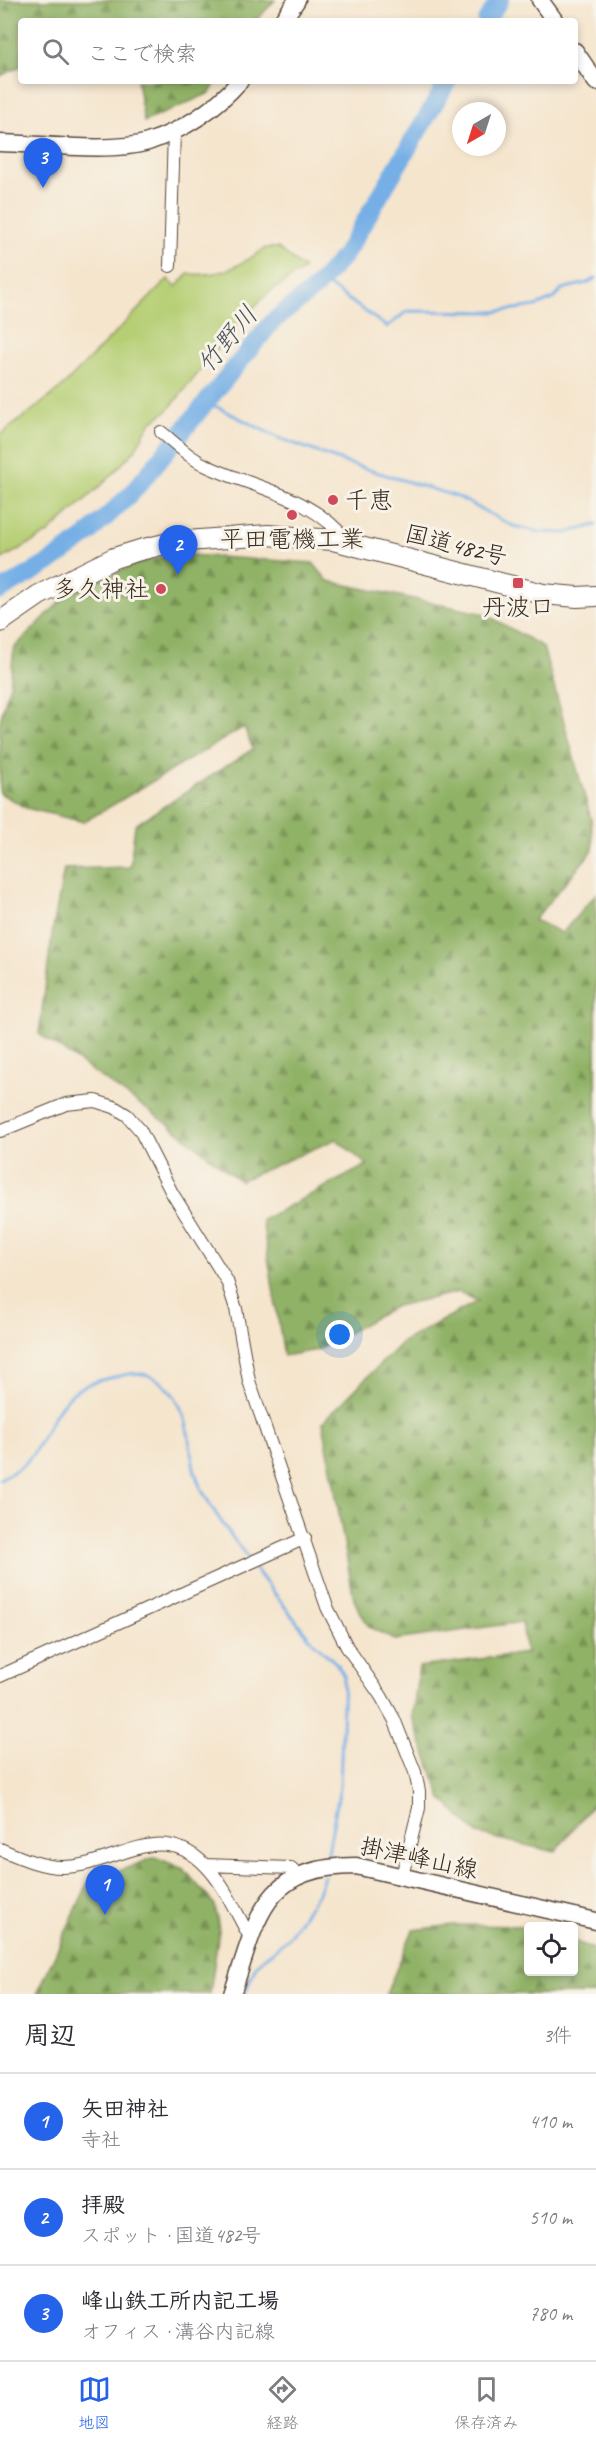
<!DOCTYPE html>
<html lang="ja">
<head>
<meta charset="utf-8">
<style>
	:root { --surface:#fff; --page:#f2f2f3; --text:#2b2b33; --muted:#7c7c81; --line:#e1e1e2; --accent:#2563eb }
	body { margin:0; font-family:Caveat,"Klee One",sans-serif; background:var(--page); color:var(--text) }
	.controls { position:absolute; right:18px; bottom:18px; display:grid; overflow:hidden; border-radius:6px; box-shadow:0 3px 9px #0003 }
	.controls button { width:54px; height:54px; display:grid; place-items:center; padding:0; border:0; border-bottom:2px solid var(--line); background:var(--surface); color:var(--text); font:30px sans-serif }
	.compass { position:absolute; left:452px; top:102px; width:54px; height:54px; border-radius:50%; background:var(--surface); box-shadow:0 3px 9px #0003; rotate:219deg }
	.you { position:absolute; left:340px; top:1335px; width:21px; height:21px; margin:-15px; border:4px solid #fff; border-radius:50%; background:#1a73e8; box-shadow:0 0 0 9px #1a73e833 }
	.badge { display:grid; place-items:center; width:39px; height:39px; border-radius:50%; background:var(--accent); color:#fff; font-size:20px; font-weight:700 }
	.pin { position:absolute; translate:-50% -50px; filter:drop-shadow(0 2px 3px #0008) }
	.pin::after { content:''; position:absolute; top:32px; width:21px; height:18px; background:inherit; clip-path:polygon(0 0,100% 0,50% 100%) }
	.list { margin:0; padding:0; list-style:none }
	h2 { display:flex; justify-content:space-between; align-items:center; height:78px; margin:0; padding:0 24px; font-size:26px }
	h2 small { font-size:20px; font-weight:400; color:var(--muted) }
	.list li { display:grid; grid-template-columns:39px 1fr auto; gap:18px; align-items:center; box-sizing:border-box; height:96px; padding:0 24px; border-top:2px solid var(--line) }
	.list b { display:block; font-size:22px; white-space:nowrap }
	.list p { margin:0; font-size:20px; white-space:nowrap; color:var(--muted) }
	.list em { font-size:20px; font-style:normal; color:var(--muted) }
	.icon { flex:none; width:33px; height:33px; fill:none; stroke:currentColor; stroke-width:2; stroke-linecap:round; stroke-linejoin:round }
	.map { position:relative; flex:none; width:596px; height:1994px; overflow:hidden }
	.search { position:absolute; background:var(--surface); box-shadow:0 3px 9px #0003; left:18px; right:18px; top:18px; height:66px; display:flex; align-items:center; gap:15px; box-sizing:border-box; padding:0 21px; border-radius:6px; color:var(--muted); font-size:22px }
	.sheet { height:366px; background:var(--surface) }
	nav { display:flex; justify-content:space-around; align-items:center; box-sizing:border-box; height:84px; border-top:2px solid var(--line); background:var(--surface); font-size:16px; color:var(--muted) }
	nav a { display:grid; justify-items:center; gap:3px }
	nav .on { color:var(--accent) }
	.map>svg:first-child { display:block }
	.grass { fill:#b6cf74; stroke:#787c49; stroke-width:1.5 }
	.forest { fill:url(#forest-firs); stroke:#666e42; stroke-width:1.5 }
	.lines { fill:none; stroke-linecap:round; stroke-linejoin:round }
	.stream { stroke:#75afe6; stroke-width:3 }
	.river { stroke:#75afe6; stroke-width:18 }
	.minor-casing { stroke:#574638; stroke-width:14 }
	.secondary-casing { stroke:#574638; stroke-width:19 }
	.trunk-casing { stroke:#574638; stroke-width:22 }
	.minor { stroke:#fff; stroke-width:12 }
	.secondary { stroke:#fff; stroke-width:16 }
	.trunk { stroke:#fff; stroke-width:20 }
	.poi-dot { fill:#d1495b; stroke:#f7f3e8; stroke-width:2 }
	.labels { text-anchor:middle; stroke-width:6; stroke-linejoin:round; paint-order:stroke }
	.poi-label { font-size:24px; fill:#3b2a1e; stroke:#f7f3e8 }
	.street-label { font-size:24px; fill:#3b2a1e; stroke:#f7f3e8 }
	.water-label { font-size:26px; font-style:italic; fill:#4c525a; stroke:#f7f3e8 }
</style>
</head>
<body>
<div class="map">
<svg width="596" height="1994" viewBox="0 0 596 1994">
	<defs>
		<pattern id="forest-firs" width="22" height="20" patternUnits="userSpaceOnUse" patternTransform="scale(1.5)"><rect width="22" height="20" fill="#90b266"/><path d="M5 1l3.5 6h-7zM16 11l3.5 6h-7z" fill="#779153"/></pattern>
	</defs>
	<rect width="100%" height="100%" fill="#f7f3e8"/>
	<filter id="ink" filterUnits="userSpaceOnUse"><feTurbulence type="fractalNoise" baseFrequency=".0167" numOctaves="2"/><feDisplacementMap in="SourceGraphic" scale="12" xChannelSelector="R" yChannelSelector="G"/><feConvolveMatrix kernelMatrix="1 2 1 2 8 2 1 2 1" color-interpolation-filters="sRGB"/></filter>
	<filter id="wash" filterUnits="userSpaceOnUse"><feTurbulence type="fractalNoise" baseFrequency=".008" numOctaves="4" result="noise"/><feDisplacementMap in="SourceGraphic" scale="24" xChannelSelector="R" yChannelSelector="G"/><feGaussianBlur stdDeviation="1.35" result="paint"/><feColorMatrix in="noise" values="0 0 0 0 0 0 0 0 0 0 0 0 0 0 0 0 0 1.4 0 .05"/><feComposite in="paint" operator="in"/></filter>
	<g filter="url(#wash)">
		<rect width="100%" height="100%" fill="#f5e5cd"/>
		<path class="grass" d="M266,248H278L304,269L267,294L243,318L168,410L150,423L135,450L108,479L47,534L0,560V435L60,389L168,279L176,287L188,274C223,277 238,266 266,248Z"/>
		<path class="forest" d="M0,0H275L256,21H21V66L0,76Z
			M137,81H217L210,93L144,122Z
			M174,554L313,563L328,581L485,614L543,647L591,819L593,850L534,920L562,933L596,894V1800L555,1852L478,1834L442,1799L412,1717L419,1667L526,1653L522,1622L395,1640L369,1627L354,1600L323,1422L402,1342L478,1301L459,1292L396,1306L317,1350L284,1356L262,1220L367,1165L336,1139L240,1181L168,1124L39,1034L53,928L64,869L130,867L135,825L253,749L244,727L84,822L26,808L0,793V721L10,684L14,648L69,593L139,563Z
			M155,1857L184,1869L215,1905L219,1930L210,1994H37L88,1883Z
			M453,1925L536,1926H528V1972H574V1941L596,1950V1994H386L413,1930Z"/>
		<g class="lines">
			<path class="stream" d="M321,280L387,327L407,311L494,312L536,306L555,298L562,289L587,283L596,278
				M207,402L279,438L350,464L458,497L513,526L540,532L566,533L596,525
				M0,1479C8,1475 16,1471 23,1465C42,1448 50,1413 73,1393C85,1383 104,1379 119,1376C135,1372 149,1372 162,1383C199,1415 182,1453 203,1492C215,1516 234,1538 249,1560
				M253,1566L311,1640L337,1664L344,1676L340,1787L326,1863
				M245,1994L256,1965L288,1938L318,1893L324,1876"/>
			<path class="river" d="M486,21L500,0
				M0,591L50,562L85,537L132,493L273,321L315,288L344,256L448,81"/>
		</g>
	</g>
	<g filter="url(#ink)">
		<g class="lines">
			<defs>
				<path id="minor" d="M170,266L174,131
					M161,432C177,445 191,459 209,467C260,490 312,496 349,543
					M0,1131L66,1104L95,1101L114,1107L127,1115L140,1130L172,1193L227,1281L236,1309L249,1381L327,1607L347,1647L381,1696L394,1719L415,1772L419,1791V1808L402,1876
					M0,1676L305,1538
					M0,1849C19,1857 41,1867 62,1867C115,1867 158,1818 205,1865C225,1885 237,1915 251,1939
					M205,1865L291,1868L299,1875"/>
				<path id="secondary" d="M540,0L555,21
					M282,21L297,0
					M575,51L596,82
					M0,143C39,144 113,153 148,142C184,130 215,109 240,81
					M232,1994C258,1919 261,1866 356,1866L596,1921"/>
				<path id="trunk" d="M0,622L39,595L114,558L140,550L173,542L268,535L333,540L543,594L577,597L596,596"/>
			</defs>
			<use href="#minor" class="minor-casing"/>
			<use href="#secondary" class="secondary-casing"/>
			<use href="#trunk" class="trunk-casing"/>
			<use href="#minor" class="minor"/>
			<use href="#secondary" class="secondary"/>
			<use href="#trunk" class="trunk"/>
		</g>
	</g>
	<g class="poi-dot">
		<circle cx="333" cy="500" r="6"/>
		<circle cx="292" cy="515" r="6"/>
		<rect x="512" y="577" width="12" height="12" rx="3"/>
		<circle cx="161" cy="589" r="6"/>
	</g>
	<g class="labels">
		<g class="poi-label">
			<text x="345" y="508" text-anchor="start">千恵</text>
			<text x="292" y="547">平田電機工業</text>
			<text x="149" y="597" text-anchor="end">多久神社</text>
			<text x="518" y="615">丹波口</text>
		</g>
		<g class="street-label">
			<text transform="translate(456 545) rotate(14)" y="8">国道482号</text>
			<text transform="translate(419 1858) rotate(12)" y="8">掛津峰山線</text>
		</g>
		<g class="water-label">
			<text transform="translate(227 339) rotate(-50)" y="9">竹野川</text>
		</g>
	</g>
</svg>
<div class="controls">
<button><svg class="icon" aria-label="locate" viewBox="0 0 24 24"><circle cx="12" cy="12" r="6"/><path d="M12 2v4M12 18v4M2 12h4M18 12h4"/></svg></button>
</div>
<svg class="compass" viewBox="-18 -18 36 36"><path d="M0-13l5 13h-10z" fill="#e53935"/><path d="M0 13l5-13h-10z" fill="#7c7c81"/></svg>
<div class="you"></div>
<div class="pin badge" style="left:105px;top:1915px">1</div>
<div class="pin badge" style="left:178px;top:575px">2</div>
<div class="pin badge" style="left:43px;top:188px">3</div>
<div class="search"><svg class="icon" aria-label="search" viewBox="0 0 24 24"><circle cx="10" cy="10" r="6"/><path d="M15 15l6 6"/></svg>ここで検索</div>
</div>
<section class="sheet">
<h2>周辺<small>3件</small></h2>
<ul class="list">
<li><span class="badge">1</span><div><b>矢田神社</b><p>寺社</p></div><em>410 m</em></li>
<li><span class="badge">2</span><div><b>拝殿</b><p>スポット · 国道482号</p></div><em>510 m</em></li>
<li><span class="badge">3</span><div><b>峰山鉄工所内記工場</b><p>オフィス · 溝谷内記線</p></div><em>780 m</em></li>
</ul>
</section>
<nav>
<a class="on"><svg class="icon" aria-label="map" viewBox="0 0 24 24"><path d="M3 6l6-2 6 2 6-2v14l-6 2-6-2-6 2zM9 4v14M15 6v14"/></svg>地図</a>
<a><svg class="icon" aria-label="directions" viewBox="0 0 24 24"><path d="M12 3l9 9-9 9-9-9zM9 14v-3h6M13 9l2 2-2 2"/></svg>経路</a>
<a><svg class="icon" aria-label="saved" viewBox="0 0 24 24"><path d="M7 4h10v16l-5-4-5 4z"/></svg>保存済み</a>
</nav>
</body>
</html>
